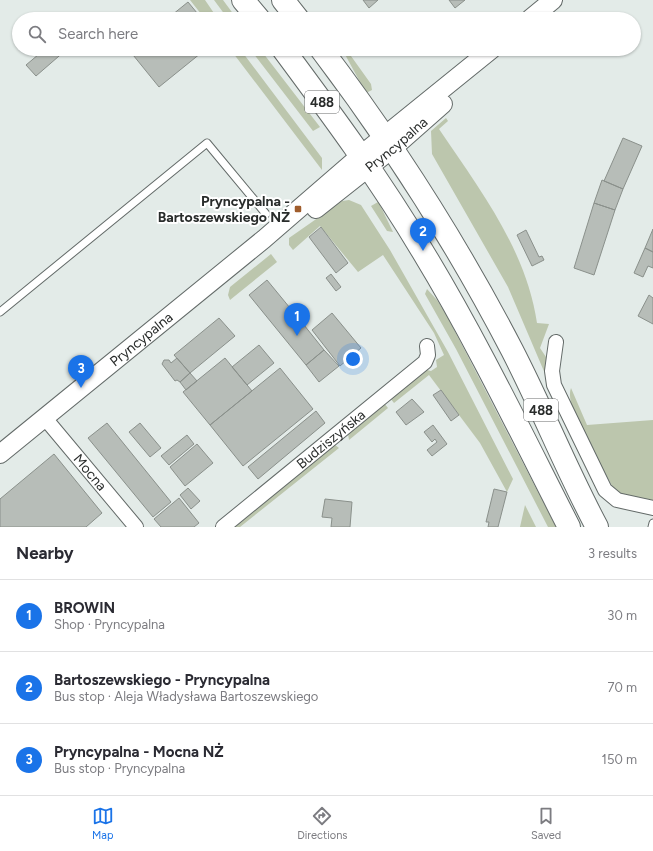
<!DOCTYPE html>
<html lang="en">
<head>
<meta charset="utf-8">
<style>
	:root { --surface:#fff; --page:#f7f7f7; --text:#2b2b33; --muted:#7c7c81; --line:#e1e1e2; --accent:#1a73e8 }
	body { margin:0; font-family:Figtree,sans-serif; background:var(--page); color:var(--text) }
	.you { position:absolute; left:353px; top:359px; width:14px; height:14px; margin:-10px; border:3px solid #fff; border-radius:50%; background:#1a73e8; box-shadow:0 0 0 6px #1a73e833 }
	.badge { display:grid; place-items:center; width:26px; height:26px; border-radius:50%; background:var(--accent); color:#fff; font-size:13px; font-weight:700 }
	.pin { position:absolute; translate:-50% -33px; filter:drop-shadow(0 1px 2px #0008) }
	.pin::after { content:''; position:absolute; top:21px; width:14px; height:12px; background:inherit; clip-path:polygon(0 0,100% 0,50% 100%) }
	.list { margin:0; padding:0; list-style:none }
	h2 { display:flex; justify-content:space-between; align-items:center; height:52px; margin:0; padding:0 16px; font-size:17px }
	h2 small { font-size:13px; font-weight:400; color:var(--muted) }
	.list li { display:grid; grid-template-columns:26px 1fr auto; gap:12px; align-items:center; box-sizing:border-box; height:72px; padding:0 16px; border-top:1px solid var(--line) }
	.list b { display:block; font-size:15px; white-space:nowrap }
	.list p { margin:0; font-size:13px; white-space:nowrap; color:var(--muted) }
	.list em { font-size:13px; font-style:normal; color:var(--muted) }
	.icon { flex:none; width:22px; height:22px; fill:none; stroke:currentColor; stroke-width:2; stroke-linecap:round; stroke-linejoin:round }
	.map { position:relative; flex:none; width:653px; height:527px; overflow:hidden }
	.search { position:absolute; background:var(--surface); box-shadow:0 1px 3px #0004; left:12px; right:12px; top:12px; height:44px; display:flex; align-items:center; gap:10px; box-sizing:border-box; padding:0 14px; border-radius:22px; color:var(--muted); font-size:15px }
	.sheet { height:268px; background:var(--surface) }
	nav { display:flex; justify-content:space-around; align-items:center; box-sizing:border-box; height:56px; border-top:1px solid var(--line); background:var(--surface); font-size:11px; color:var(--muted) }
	nav a { display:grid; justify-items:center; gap:2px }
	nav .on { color:var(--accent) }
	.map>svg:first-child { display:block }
	.green { fill:#bcc6ad }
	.building { fill:#b7bdb8; stroke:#8a908b }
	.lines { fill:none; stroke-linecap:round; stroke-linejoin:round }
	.service-casing { stroke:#636a68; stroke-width:9 }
	.minor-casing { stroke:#636a68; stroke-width:16 }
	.tertiary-casing { stroke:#636a68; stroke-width:20 }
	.primary-casing { stroke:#636a68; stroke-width:24 }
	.service { stroke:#fff; stroke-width:7 }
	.minor { stroke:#fff; stroke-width:14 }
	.tertiary { stroke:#fff; stroke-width:18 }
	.primary { stroke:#fff; stroke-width:22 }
	.poi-dot { fill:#a05d2c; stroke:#fff; stroke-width:1.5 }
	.labels { text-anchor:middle; stroke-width:4; stroke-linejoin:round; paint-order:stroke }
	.shield { fill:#fff; stroke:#696b6b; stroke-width:1 }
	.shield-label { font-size:13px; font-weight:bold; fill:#292c2b }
	.street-label { font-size:14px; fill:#292c2b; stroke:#fff }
	.poi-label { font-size:14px; font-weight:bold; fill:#292c2b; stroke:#fff; text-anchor:end }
</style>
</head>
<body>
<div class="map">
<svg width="653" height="527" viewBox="0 0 653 527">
	<rect width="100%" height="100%" fill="#e3ebe8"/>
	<path class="green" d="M190,0H205L218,19H205Z
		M214,0H223L237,19H228Z
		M230,49H240L322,158V170Z
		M250,49H260L320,127L313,131Z
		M342,49H346L371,84L372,90L366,93Z
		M446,118L448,121L439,129C480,190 526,249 537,323L549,324L540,348L546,357V376L508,287L432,154L431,131Z
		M349,200L361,205L390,250L448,352L513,479L507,492L480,443L429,375L394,403L390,398L427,370L431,371L437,367L436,360L444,355L434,333L383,255L358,272L320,226L293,250L289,245V238L342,201Z
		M378,202L380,205L393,232L387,231L371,206Z
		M271,254L277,262L230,300L228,295L230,287Z
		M427,289L437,300L446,314L556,527H548L456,349L425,294Z
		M571,388L587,425L653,420V502C639,499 621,498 612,486C602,464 563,408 571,388Z
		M384,403L388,408L349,440L348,434L352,430Z
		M335,445L339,448L240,527H233L331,447Z
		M525,505L536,527H520Z"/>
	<path class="building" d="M363,0H378L369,8Z
		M449,0H465L455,8Z
		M188,2L202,19H167Z
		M45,49L66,50L36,76L26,65Z
		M131,49H206L159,87L129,50Z
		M623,138L642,146L623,189L604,181Z
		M602,180L623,189L615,210L594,203Z
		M594,203L615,210L594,275L574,268Z
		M321,227L348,263L336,273L309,237Z
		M653,229V252L645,248Z
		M526,230L539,257L542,256L544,260L532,266L517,235Z
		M645,248L653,252V268L648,266L643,277L634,273Z
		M331,274L341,287L336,291L326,278Z
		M267,280L290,308L295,304L300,311L296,315L324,350L306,365L249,295Z
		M649,295L653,298V324L638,316Z
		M332,313L361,348L340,366L312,330Z
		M219,318L235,336L190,373L174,355Z
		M259,345L274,363L247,385L232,367Z
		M324,350L339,366L319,382L306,365Z
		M177,358L190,373L180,382L177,380L175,381L162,364L164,360H169L171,363Z
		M225,358L252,391L210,425L183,392Z
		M280,368L313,409L243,466L210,425Z
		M190,373L197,381L186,390L180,382Z
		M441,390L459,415L451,421L433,395Z
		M412,399L424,412L406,425L396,412Z
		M316,411L325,423L258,479L248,467Z
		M107,423L171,502L153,517L88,438Z
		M140,423L161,448L150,457L129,432Z
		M433,425L447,444L432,456L427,450L437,442L435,439L432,442L424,432Z
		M187,435L194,444L169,465L161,456Z
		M197,444L213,463L185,486L170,467Z
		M54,454L102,513L86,527H0V499Z
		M188,488L200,501L191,509L180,495Z
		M494,489L507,492L498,527H488L489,522H486Z
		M179,498L199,523L194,527H161L154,519Z
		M325,499L352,502L350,527H331L332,518L322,517Z"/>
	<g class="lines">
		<defs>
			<path id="service" d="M0,312L207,143L266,214
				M652,527L653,523"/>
			<g id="minor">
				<path d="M556,342L552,371L554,385L605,490L617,500L653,508"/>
				<path id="s1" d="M44,417L136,527"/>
				<path id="s2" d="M223,527L425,362L428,355L427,346"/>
			</g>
			<g id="tertiary">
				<path d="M530,19L553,0"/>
				<path id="s3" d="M316,209L392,149L443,104"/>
				<path id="s4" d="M0,454L264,239L361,155L492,49"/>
			</g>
			<path id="primary" d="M243,0L259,19
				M283,0L298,19
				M283,49C332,115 381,181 423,252C477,341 522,435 569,527
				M321,49C393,144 457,244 512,350C542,408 566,469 597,527"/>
		</defs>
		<use href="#service" class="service-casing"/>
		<use href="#minor" class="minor-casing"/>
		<use href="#tertiary" class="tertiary-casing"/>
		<use href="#primary" class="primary-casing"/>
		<use href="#service" class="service"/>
		<use href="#minor" class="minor"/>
		<use href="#tertiary" class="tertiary"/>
		<use href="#primary" class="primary"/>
	</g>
	<rect class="poi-dot" x="294" y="205" width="8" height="8" rx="2"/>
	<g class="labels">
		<g class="shield">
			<rect x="305" y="91" width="34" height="22" rx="3"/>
			<rect x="524" y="399" width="34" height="22" rx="3"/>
		</g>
		<g class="shield-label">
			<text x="322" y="107">488</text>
			<text x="541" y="415">488</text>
		</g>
		<g class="street-label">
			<text dy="5" stroke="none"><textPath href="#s3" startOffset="103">Pryncypalna</textPath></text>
			<text dy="5" stroke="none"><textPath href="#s4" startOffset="182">Pryncypalna</textPath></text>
			<text dy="5" stroke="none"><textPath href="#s2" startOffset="139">Budziszyńska</textPath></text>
			<text dy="5" stroke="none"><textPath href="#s1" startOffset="72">Mocna</textPath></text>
		</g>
		<g class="poi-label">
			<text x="290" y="206">Pryncypalna -<tspan x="290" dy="16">Bartoszewskiego NŻ</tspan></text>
		</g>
	</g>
</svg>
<div class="you"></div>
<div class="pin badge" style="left:297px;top:336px">1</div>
<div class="pin badge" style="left:423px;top:251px">2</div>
<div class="pin badge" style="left:81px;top:388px">3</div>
<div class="search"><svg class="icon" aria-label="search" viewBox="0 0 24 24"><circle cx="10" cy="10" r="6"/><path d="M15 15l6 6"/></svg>Search here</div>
</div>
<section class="sheet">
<h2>Nearby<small>3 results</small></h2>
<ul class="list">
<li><span class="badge">1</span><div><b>BROWIN</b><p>Shop · Pryncypalna</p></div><em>30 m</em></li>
<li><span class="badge">2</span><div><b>Bartoszewskiego - Pryncypalna</b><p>Bus stop · Aleja Władysława Bartoszewskiego</p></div><em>70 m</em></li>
<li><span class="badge">3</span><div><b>Pryncypalna - Mocna NŻ</b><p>Bus stop · Pryncypalna</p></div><em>150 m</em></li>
</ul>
</section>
<nav>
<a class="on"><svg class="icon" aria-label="map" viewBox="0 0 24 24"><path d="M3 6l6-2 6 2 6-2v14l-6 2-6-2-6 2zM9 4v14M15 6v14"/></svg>Map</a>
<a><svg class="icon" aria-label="directions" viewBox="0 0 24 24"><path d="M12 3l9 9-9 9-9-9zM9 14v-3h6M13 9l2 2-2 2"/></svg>Directions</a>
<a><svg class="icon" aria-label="saved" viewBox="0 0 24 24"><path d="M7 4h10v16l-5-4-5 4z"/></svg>Saved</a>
</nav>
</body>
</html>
